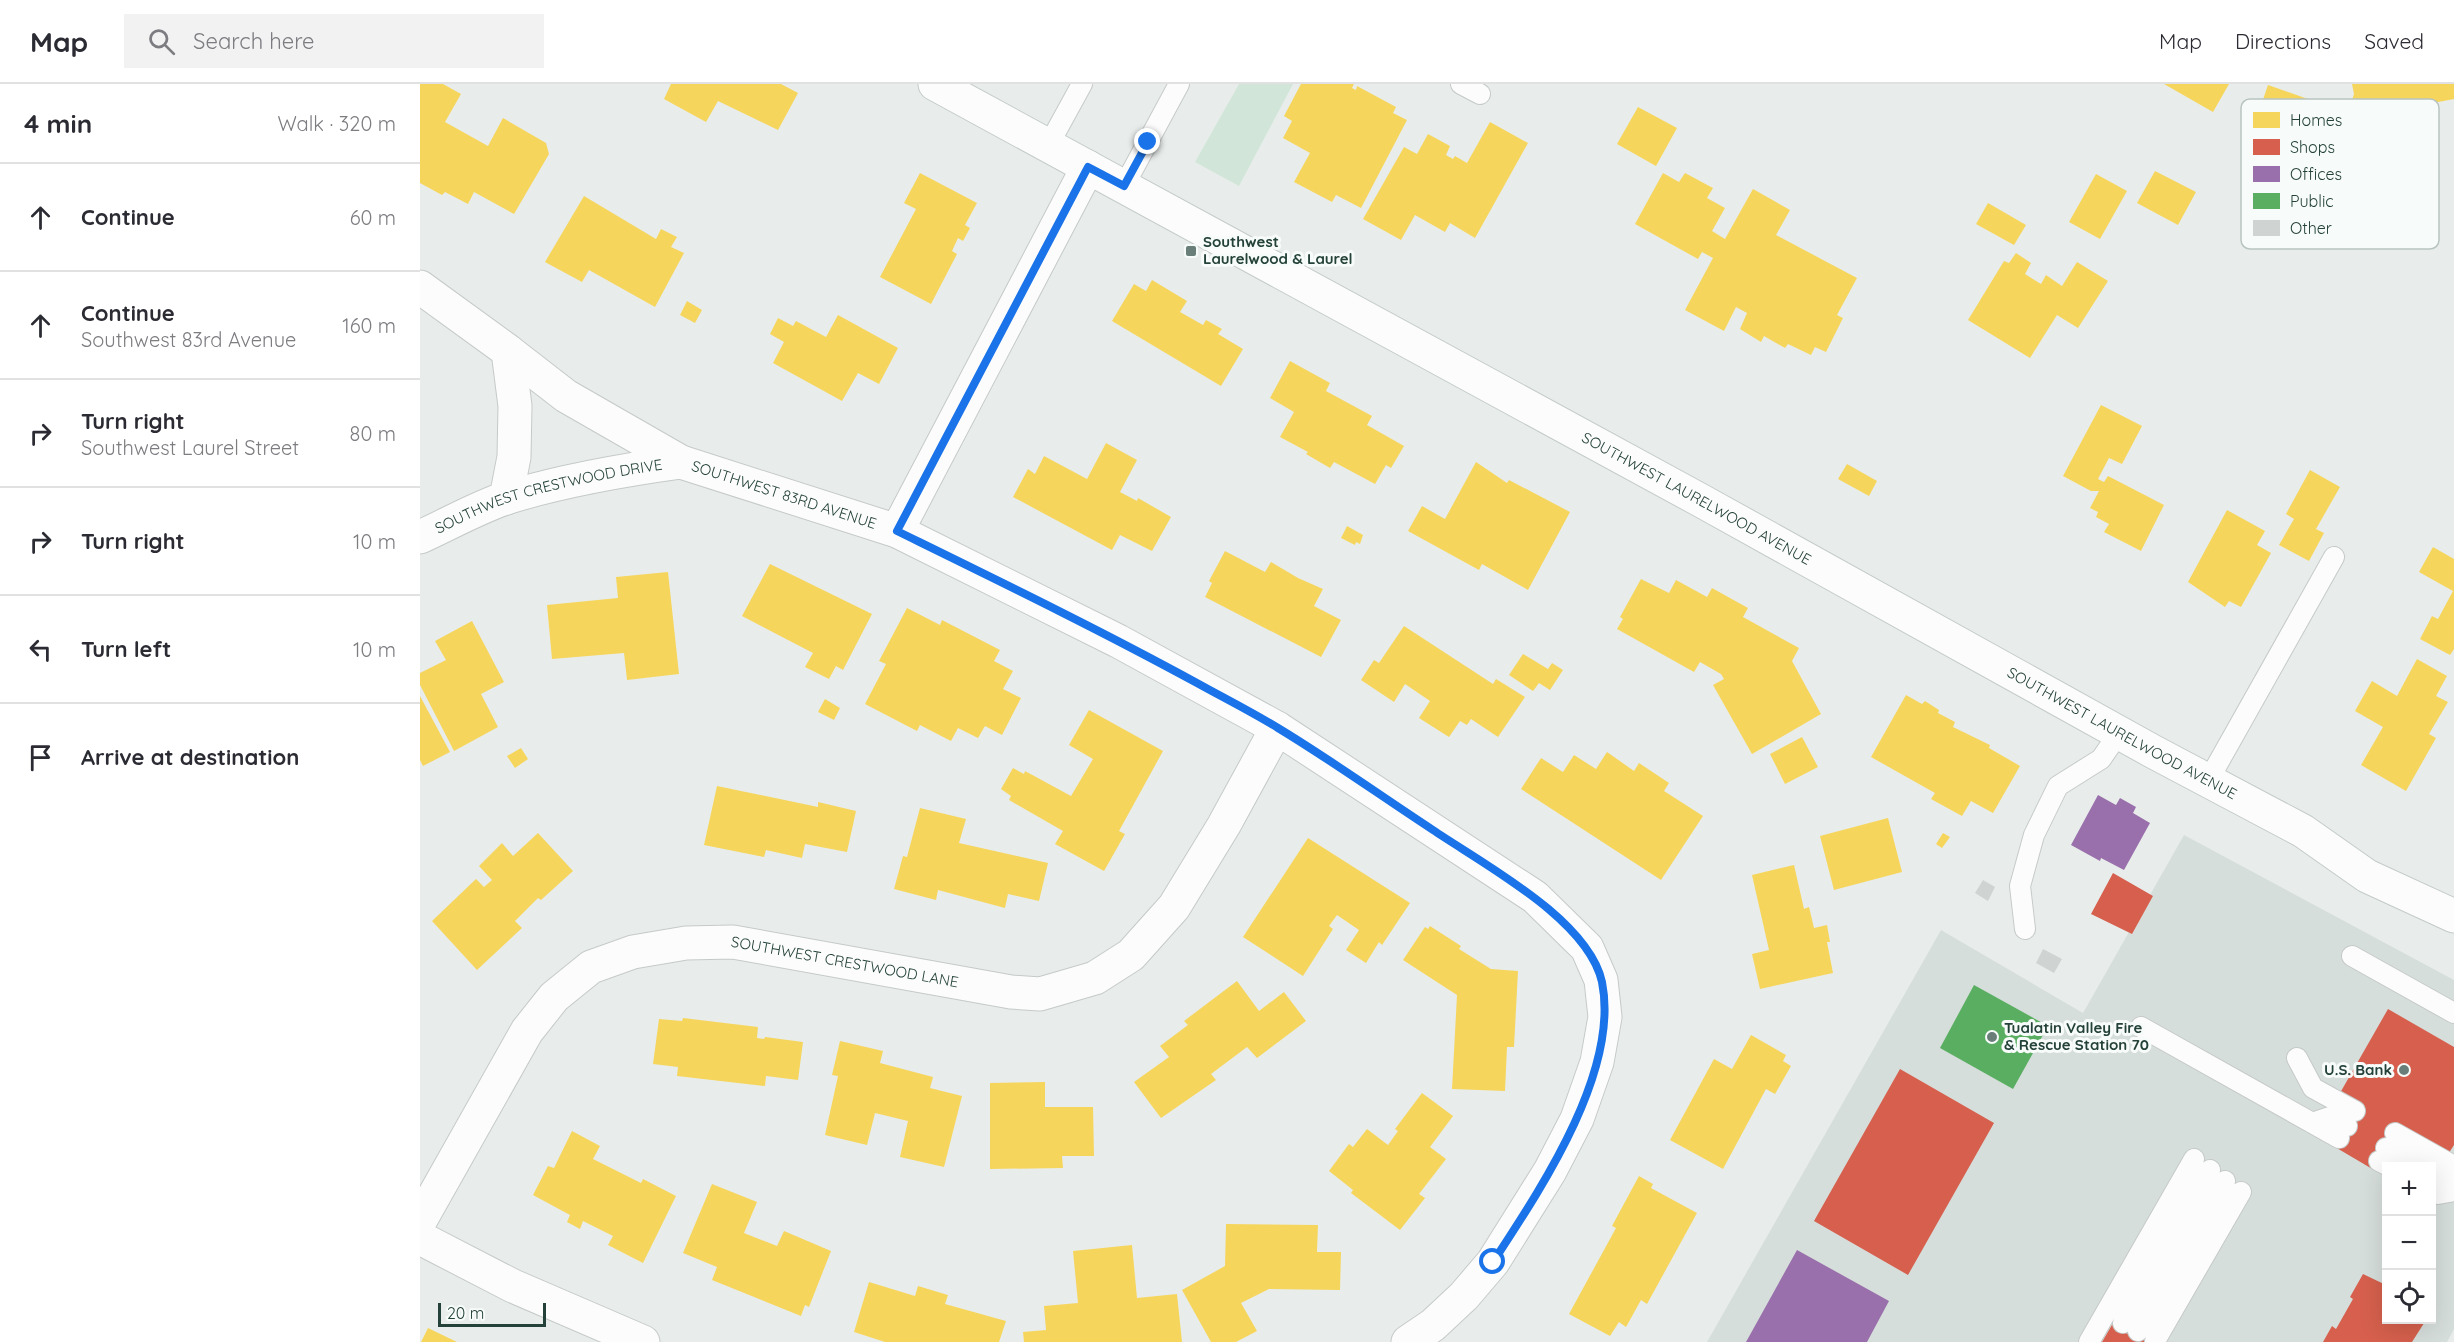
<!DOCTYPE html>
<html lang="en">
<head>
<meta charset="utf-8">
<style>
	:root { --surface:#fff; --page:#f2f2f3; --text:#2b2b33; --muted:#7c7c81; --line:#e1e1e2 }
	body { margin:0; font-family:Quicksand,sans-serif; background:var(--page); color:var(--text) }
	.controls { position:absolute; right:18px; bottom:18px; display:grid; overflow:hidden; border-radius:0px; box-shadow:0 6px 24px #0002 }
	.controls button { width:54px; height:54px; display:grid; place-items:center; padding:0; border:0; border-bottom:2px solid var(--line); background:var(--surface); color:var(--text); font:30px sans-serif }
	.scale { position:absolute; left:18px; bottom:15px; width:108px; box-sizing:border-box; padding-left:6px; border:3px solid #24423a; border-top:0; font-size:16px; line-height:21px; white-space:nowrap; color:#24423a; -webkit-text-stroke:4px #f7fbf9; paint-order:stroke }
	.stop { position:absolute; width:18px; height:18px; margin:-14px; border:4px solid #1a73e8; border-radius:50%; background:#fff }
	.stop.end { background:#1a73e8; border-color:#fff; box-shadow:0 2px 6px #0008 }
	.list { margin:0; padding:0; list-style:none }
	h2 { display:flex; justify-content:space-between; align-items:center; height:78px; margin:0; padding:0 24px; font-size:26px }
	h2 small { font-size:20px; font-weight:400; color:var(--muted) }
	.list li { display:grid; grid-template-columns:39px 1fr auto; gap:18px; align-items:center; box-sizing:border-box; height:108px; padding:0 24px; border-top:2px solid var(--line) }
	.list b { display:block; font-size:22px; white-space:nowrap }
	.list p { margin:0; font-size:20px; white-space:nowrap; color:var(--muted) }
	.list em { font-size:20px; font-style:normal; color:var(--muted) }
	.icon { flex:none; width:33px; height:33px; fill:none; stroke:currentColor; stroke-width:2; stroke-linecap:round; stroke-linejoin:round }
	.map { position:relative; flex:none; width:2034px; height:1258px; overflow:hidden }
	header { display:flex; align-items:center; gap:36px; box-sizing:border-box; height:84px; padding:0 30px; background:var(--surface); border-bottom:2px solid var(--line) }
	header strong { font-size:28px }
	nav { display:flex; gap:33px; margin-inline-start:auto; font-size:21px }
	.search { width:420px; height:54px; background:var(--page); display:flex; align-items:center; gap:15px; box-sizing:border-box; padding:0 21px; border-radius:0px; color:var(--muted); font-size:22px }
	main { display:flex }
	aside { flex:1; background:var(--surface) }
	.map>svg:first-child { display:block }
	.built { fill:#d6dedb; fill-rule:evenodd }
	.green { fill:#d1e6d8 }
	.homes { fill:#f6d55c }
	.shops { fill:#d6604d }
	.offices { fill:#9970ab }
	.public { fill:#5aae61 }
	.building { fill:#cfd4d2 }
	.lines { fill:none; stroke-linecap:round; stroke-linejoin:round }
	.lane-casing { stroke:#c5cac8; stroke-width:22 }
	.street-casing { stroke:#c5cac8; stroke-width:35 }
	.secondary-casing { stroke:#c3cbc8; stroke-width:35 }
	.lane { stroke:#fcfcfc; stroke-width:20 }
	.street { stroke:#fcfcfc; stroke-width:33 }
	.secondary { stroke:#fcfcfc; stroke-width:33 }
	.route { stroke:#1a73e8; stroke-width:8 }
	.poi-dot { fill:#697e78; stroke:#f7fbf9; stroke-width:2 }
	.labels { text-anchor:middle; stroke-width:6; stroke-linejoin:round; paint-order:stroke }
	.poi-label { font-size:15px; font-weight:bold; fill:#24423a; stroke:#f7fbf9; text-anchor:start }
	.street-label { font-size:15px; fill:#24423a; stroke:#f7fbf9 }
	.key { fill:#f7fbf9; stroke:#b8c4c0; stroke-width:1.5 }
	.key-label { font-size:16px; fill:#24423a }
</style>
</head>
<body>
<header>
<strong>Map</strong>
<div class="search"><svg class="icon" aria-label="search" viewBox="0 0 24 24"><circle cx="10" cy="10" r="6"/><path d="M15 15l6 6"/></svg>Search here</div>
<nav><a>Map</a><a>Directions</a><a>Saved</a></nav>
</header>
<main>
<aside>
<h2>4 min<small>Walk · 320 m</small></h2>
<ul class="list">
<li><svg class="icon" aria-label="ahead" viewBox="0 0 24 24"><path d="M12 20V5M6 11l6-6 6 6"/></svg><div><b>Continue</b></div><em>60 m</em></li>
<li><svg class="icon" aria-label="ahead" viewBox="0 0 24 24"><path d="M12 20V5M6 11l6-6 6 6"/></svg><div><b>Continue</b><p>Southwest 83rd Avenue</p></div><em>160 m</em></li>
<li><svg class="icon" aria-label="right" viewBox="0 0 24 24"><path d="M7 20v-9h11M14 6l5 5-5 5"/></svg><div><b>Turn right</b><p>Southwest Laurel Street</p></div><em>80 m</em></li>
<li><svg class="icon" aria-label="right" viewBox="0 0 24 24"><path d="M7 20v-9h11M14 6l5 5-5 5"/></svg><div><b>Turn right</b></div><em>10 m</em></li>
<li><svg class="icon" aria-label="left" viewBox="0 0 24 24"><path d="M17 20v-9H6M10 6l-5 5 5 5"/></svg><div><b>Turn left</b></div><em>10 m</em></li>
<li><svg class="icon" aria-label="arrive" viewBox="0 0 24 24"><path d="M6 21V4h12l-3 4 3 4H6"/></svg><div><b>Arrive at destination</b></div></li>
</ul>
</aside>
<div class="map">
<svg width="2034" height="1258" viewBox="0 0 2034 1258">
	<rect width="100%" height="100%" fill="#e8edeb"/>
	<path class="built" d="M1764,751L2034,896V1245L2027,1258H1287L1521,846L1663,929ZM1966,1082H2012V1236H1966Z"/>
	<path class="green" d="M819,0H873L819,102L775,78Z"/>
	<path class="homes" d="M0,0H23L41,10L25,38L68,62L83,34L126,59L129,70L94,130L54,108L48,120L25,108L22,111L0,99Z
		M251,0H361L378,9L358,46L298,17L286,38L244,15Z
		M881,0H934L932,4L936,6L937,2L976,23L973,29L987,36L941,124L916,111L912,118L874,98L890,69L863,54L872,37L864,32Z
		M1744,0H1809L1793,28Z
		M1932,0H2034V15L1971,27L1948,96L1910,82L1934,10Z
		M1848,1L1902,20L1878,84L1826,65Z
		M1218,23L1257,44L1236,82L1197,60Z
		M1070,38L1108,59L1055,154L1030,139L1025,148L995,131L981,156L943,135L984,63L997,70L1008,50L1030,62L1026,71L1033,75L1035,72L1047,79Z
		M1735,87L1776,108L1758,141L1717,119Z
		M500,89L557,119L545,141L550,144L543,157L538,154L532,167L537,170L511,220L460,193L496,125L484,119Z
		M1243,89L1259,98L1265,89L1293,104L1287,114L1305,124L1292,147L1305,155L1333,105L1370,126L1356,151L1437,194L1417,231L1423,234L1406,268L1395,263L1391,271L1368,260L1365,264L1344,252L1341,258L1320,245L1327,229L1316,223L1304,247L1265,226L1293,174L1282,168L1278,175L1215,140Z
		M1676,90L1707,107L1680,155L1649,138Z
		M164,112L236,155L241,145L257,153L251,163L264,169L235,223L169,186L162,198L125,178Z
		M1568,119L1606,141L1594,161L1556,140Z
		M1596,169L1611,179L1605,190L1621,200L1626,191L1642,202L1657,178L1688,197L1658,244L1637,231L1610,274L1548,236L1584,177L1589,179Z
		M732,196L767,217L760,228L783,241L786,236L802,245L798,250L823,265L801,302L692,237L714,200L726,207Z
		M267,217L282,226L275,239L260,231Z
		M418,231L478,264L459,300L438,289L422,317L353,279L364,258L350,250L358,234L373,242L376,237L406,253Z
		M870,277L910,299L906,307L952,332L947,341L984,362L971,384L966,381L955,400L914,378L910,384L886,370L888,368L860,353L874,328L850,314Z
		M1681,321L1722,342L1702,380L1689,374L1678,395L1684,398L1688,392L1744,421L1721,467L1684,448L1689,440L1676,433L1678,428L1670,424L1679,407H1671L1643,392Z
		M686,359L717,376L700,408L717,417L718,414L751,433L732,467L700,451L692,466L593,413L608,385L615,390L624,372L667,395Z
		M1056,378L1087,399L1089,396L1150,428L1108,506L1062,480L1059,486L988,447L1002,422L1025,435Z
		M1427,380L1457,397L1449,412L1418,395Z
		M1890,386L1920,403L1896,445L1904,449L1889,477L1859,461L1874,435L1866,430Z
		M1807,426L1845,447L1837,461L1851,469L1821,523L1809,517L1805,523L1768,498Z
		M927,442L943,451L940,460L936,458L935,461L921,454Z
		M2013,463L2034,475V565L2030,571L2000,555L2012,532L2018,535L2033,507L1999,488Z
		M805,467L845,488L851,478L878,494L903,505L894,522L921,536L901,573L785,513L792,499L789,497Z
		M350,480L452,530L423,586L416,582L409,595L385,583L393,569L322,532Z
		M248,488L259,590L207,596L204,569L132,575L127,521L198,514L196,493Z
		M1221,495L1249,509L1256,496L1287,513L1292,504L1328,524L1323,533L1379,564L1372,577L1401,630L1332,670L1293,601L1304,595L1301,590L1280,578L1274,588L1197,545L1203,535L1200,533Z
		M487,524L520,541L522,536L580,566L574,577L593,587L583,605L601,614L582,651L565,642L558,654L538,644L531,657L500,641L497,647L445,620L466,580L459,577Z
		M52,537L84,598L61,610L78,643L34,667L0,601V589L26,576L15,557Z
		M984,542L1073,600L1076,595L1105,613L1078,653L1051,635L1047,641L1040,637L1029,653L999,634L1010,617L985,600L974,618L941,596L954,576L959,579Z
		M1103,570L1128,585L1132,579L1143,586L1130,606L1119,599L1113,607L1089,591Z
		M1997,575L2027,592L2016,612L2028,618L2009,650L2016,654L1986,707L1941,681L1963,643L1935,627L1952,597L1977,612Z
		M1486,611L1502,620L1505,617L1519,626L1518,629L1535,638L1533,643L1570,661L1569,664L1600,682L1573,729L1551,717L1542,732L1511,715L1515,709L1451,673Z
		M0,612L30,668L3,682L0,676Z
		M405,615L420,624L414,636L398,628Z
		M669,626L743,667L699,747L705,750L684,787L635,760L643,747L589,716L591,712L581,705L593,684L604,690L605,687L651,712L673,675L649,661Z
		M1382,653L1398,683L1365,700L1350,670Z
		M101,664L108,675L95,684L87,672Z
		M1187,668L1214,687L1219,679L1249,699L1244,707L1283,732L1241,796L1101,705L1121,674L1143,688L1154,671L1176,685Z
		M297,702L398,723V718L436,727L427,768L385,760L382,774L346,766L344,773L284,761Z
		M500,724L546,735L539,759L628,779L619,817L588,810L585,824L518,806L516,816L474,805L483,772L487,773Z
		M1468,734L1482,788L1414,806L1400,752Z
		M118,749L153,787L121,816L118,814L95,837L102,844L57,886L12,837L56,795L64,803L72,796L59,782L82,759L93,772Z
		M1523,749L1530,753L1522,764L1516,760Z
		M888,754L990,819L962,861L959,858L946,879L926,866L939,846L917,831L909,842L913,845L883,892L823,853Z
		M1374,781L1384,825L1389,823L1394,844L1407,841L1410,858H1407L1413,889L1340,905L1332,870L1349,866L1332,791Z
		M1010,842L1041,862L1039,865L1071,885L1098,887L1094,963H1087L1085,1007L1032,1005L1037,911L983,876L1005,843L1008,845Z
		M817,897L839,927L864,908L886,937L837,974L827,963L791,990L796,996L741,1034L714,998L749,973L740,962L768,941L764,937Z
		M263,934L338,943L337,954L344,955L345,953L383,958L378,996L346,992L345,1002L257,992L258,983L233,980L239,935L262,937Z
		M1331,951L1366,971L1363,977L1371,982L1355,1010L1346,1005L1303,1085L1250,1056L1294,975L1312,985Z
		M420,957L463,967L460,979L513,993L510,1004L542,1012L524,1083L480,1073L488,1037L455,1029L447,1061L405,1051L418,992L412,991Z
		M625,998V1023H673L674,1072H642L643,1084L570,1085V999Z
		M1002,1009L1033,1032L1010,1063L1026,1075L999,1110L1005,1114L980,1146L931,1109L933,1106L909,1087L929,1060L933,1063L947,1045L968,1061L978,1047L975,1045Z
		M152,1047L180,1062L173,1075L221,1099L223,1095L256,1112L223,1179L188,1161L193,1152L163,1137L160,1145L147,1138L150,1131L113,1111L128,1082L134,1084Z
		M1219,1092L1233,1100L1231,1104L1277,1129L1227,1220L1221,1216L1206,1243L1199,1238L1190,1252L1149,1230L1196,1144L1192,1142Z
		M292,1100L337,1118L324,1149L357,1162L364,1147L411,1167L389,1223L385,1221L381,1232L292,1196L297,1183L263,1169Z
		M806,1140L898,1141L897,1168H921L920,1206L849,1205L821,1219L837,1247L816,1258H791L762,1206L805,1182Z
		M712,1161L717,1214L757,1210L762,1258H604L603,1248L626,1246L624,1222L658,1219L653,1167Z
		M449,1198L495,1212L498,1202L528,1211L525,1220L586,1237L579,1258H465L434,1248Z
		M8,1244L37,1258H1Z"/>
	<path class="shops" d="M1693,789L1733,812L1712,850L1671,830Z
		M1968,925L2034,963V1061L2027,1072L1959,1077L1954,1086L1915,1063L1919,1054L1920,1009Z
		M1480,985L1574,1039L1488,1191L1394,1137Z
		M1943,1190L1966,1201V1236H2006L1992,1258H1903L1912,1242L1916,1245L1933,1215L1930,1213Z
		M1696,1234L1736,1258H1682Z"/>
	<path class="offices" d="M1678,711L1696,721L1700,714L1716,723L1713,729L1730,739L1704,786L1681,774L1680,777L1651,761Z
		M1377,1166L1469,1217L1447,1258H1326Z"/>
	<path class="public" d="M1554,901L1628,942L1593,1005L1520,964Z"/>
	<path class="building" d="M1563,796L1575,803L1568,817L1555,809Z
		M1623,865L1642,875L1634,889L1616,879Z"/>
	<g class="lines">
		<defs>
			<path id="lane" d="M1041,0L1060,10
				M628,62L662,0
				M704,102L759,0
				M1788,697L1914,473
				M1605,845L1600,802L1614,751L1638,702L1681,675L1699,649
				M1932,872L2034,929
				M1721,943L1919,1054
				M1877,974L1893,1004L1935,1027
				M1892,1039L1910,1033L1927,1042
				M1975,1049L2034,1082
				M1966,1064L2000,1082
				M1959,1077L1969,1082
				M2012,1089L2034,1102
				M2012,1106L2018,1110L2034,1107
				M1703,1239L1790,1086
				M1718,1247L1805,1097
				M1735,1257L1821,1108
				M1669,1258L1774,1075"/>
			<g id="street">
				<path id="s1" d="M0,203L88,267L146,312L261,378L477,447L698,557L857,644L1115,813L1167,864L1181,896L1185,933L1177,978L1157,1035L1130,1087L1073,1178L1044,1212L1013,1241L988,1258"/>
				<path d="M86,414L94,373L95,322L88,267"/>
				<path d="M477,447L668,83"/>
				<path id="s2" d="M0,453C29,440 58,423 89,413C145,396 203,386 261,378"/>
				<path id="s3" d="M0,1137L107,947L134,913L171,883L213,868L266,859L313,858L591,908L620,910L675,894L711,871L754,823L804,741L857,644"/>
				<path d="M0,1154L93,1202L223,1258"/>
			</g>
			<g id="secondary">
				<path id="s4" d="M515,0L1280,416L1732,667L1883,747L1947,792L2034,832"/>
			</g>
		</defs>
		<use href="#lane" class="lane-casing"/>
		<use href="#street" class="street-casing"/>
		<use href="#secondary" class="secondary-casing"/>
		<use href="#lane" class="lane"/>
		<use href="#street" class="street"/>
		<use href="#secondary" class="secondary"/>
	</g>
	<g class="lines">
		<path class="route" d="M728,58L704,102L668,83L477,447C577,496 678,545 777,599C804,614 832,628 858,644C911,676 961,712 1013,746C1063,780 1168,835 1182,898C1200,988 1120,1106 1073,1178"/>
	</g>
	<g class="poi-dot">
		<rect x="765" y="161" width="12" height="12" rx="3"/>
		<circle cx="1572" cy="953" r="6"/>
		<circle cx="1984" cy="986" r="6"/>
	</g>
	<g class="labels">
		<g class="poi-label">
			<text x="783" y="163">Southwest<tspan x="783" dy="17">Laurelwood &amp; Laurel</tspan></text>
			<text x="1584" y="949">Tualatin Valley Fire<tspan x="1584" dy="17">&amp; Rescue Station 70</tspan></text>
			<text x="1972" y="991" text-anchor="end">U.S. Bank</text>
		</g>
		<g class="street-label">
			<text dy="5" stroke="none"><textPath href="#s1" startOffset="423">SOUTHWEST 83RD AVENUE</textPath></text>
			<text dy="5" stroke="none"><textPath href="#s2" startOffset="136">SOUTHWEST CRESTWOOD DRIVE</textPath></text>
			<text dy="5" stroke="none"><textPath href="#s4" startOffset="867">SOUTHWEST LAURELWOOD AVENUE</textPath></text>
			<text dy="5" stroke="none"><textPath href="#s4" startOffset="1353">SOUTHWEST LAURELWOOD AVENUE</textPath></text>
			<text dy="5" stroke="none"><textPath href="#s3" startOffset="568">SOUTHWEST CRESTWOOD LANE</textPath></text>
		</g>
	</g>
	<rect x="1821" y="15" width="198" height="150" rx="9" class="key"/>
	<rect x="1833" y="28" width="27" height="16" fill="#f6d55c"/>
	<rect x="1833" y="55" width="27" height="16" fill="#d6604d"/>
	<rect x="1833" y="82" width="27" height="16" fill="#9970ab"/>
	<rect x="1833" y="109" width="27" height="16" fill="#5aae61"/>
	<rect x="1833" y="136" width="27" height="16" fill="#cfd4d2"/>
	<g class="key-label">
		<text x="1870" y="42">Homes</text>
		<text x="1870" y="69">Shops</text>
		<text x="1870" y="96">Offices</text>
		<text x="1870" y="123">Public</text>
		<text x="1870" y="150">Other</text>
	</g>
</svg>
<div class="controls">
<button>+</button>
<button>−</button>
<button><svg class="icon" aria-label="locate" viewBox="0 0 24 24"><circle cx="12" cy="12" r="6"/><path d="M12 2v4M12 18v4M2 12h4M18 12h4"/></svg></button>
</div>
<div class="scale">20 m</div>
<div class="stop" style="left:1073px;top:1178px"></div>
<div class="stop end" style="left:728px;top:58px"></div>
</div>
</main>
</body>
</html>
